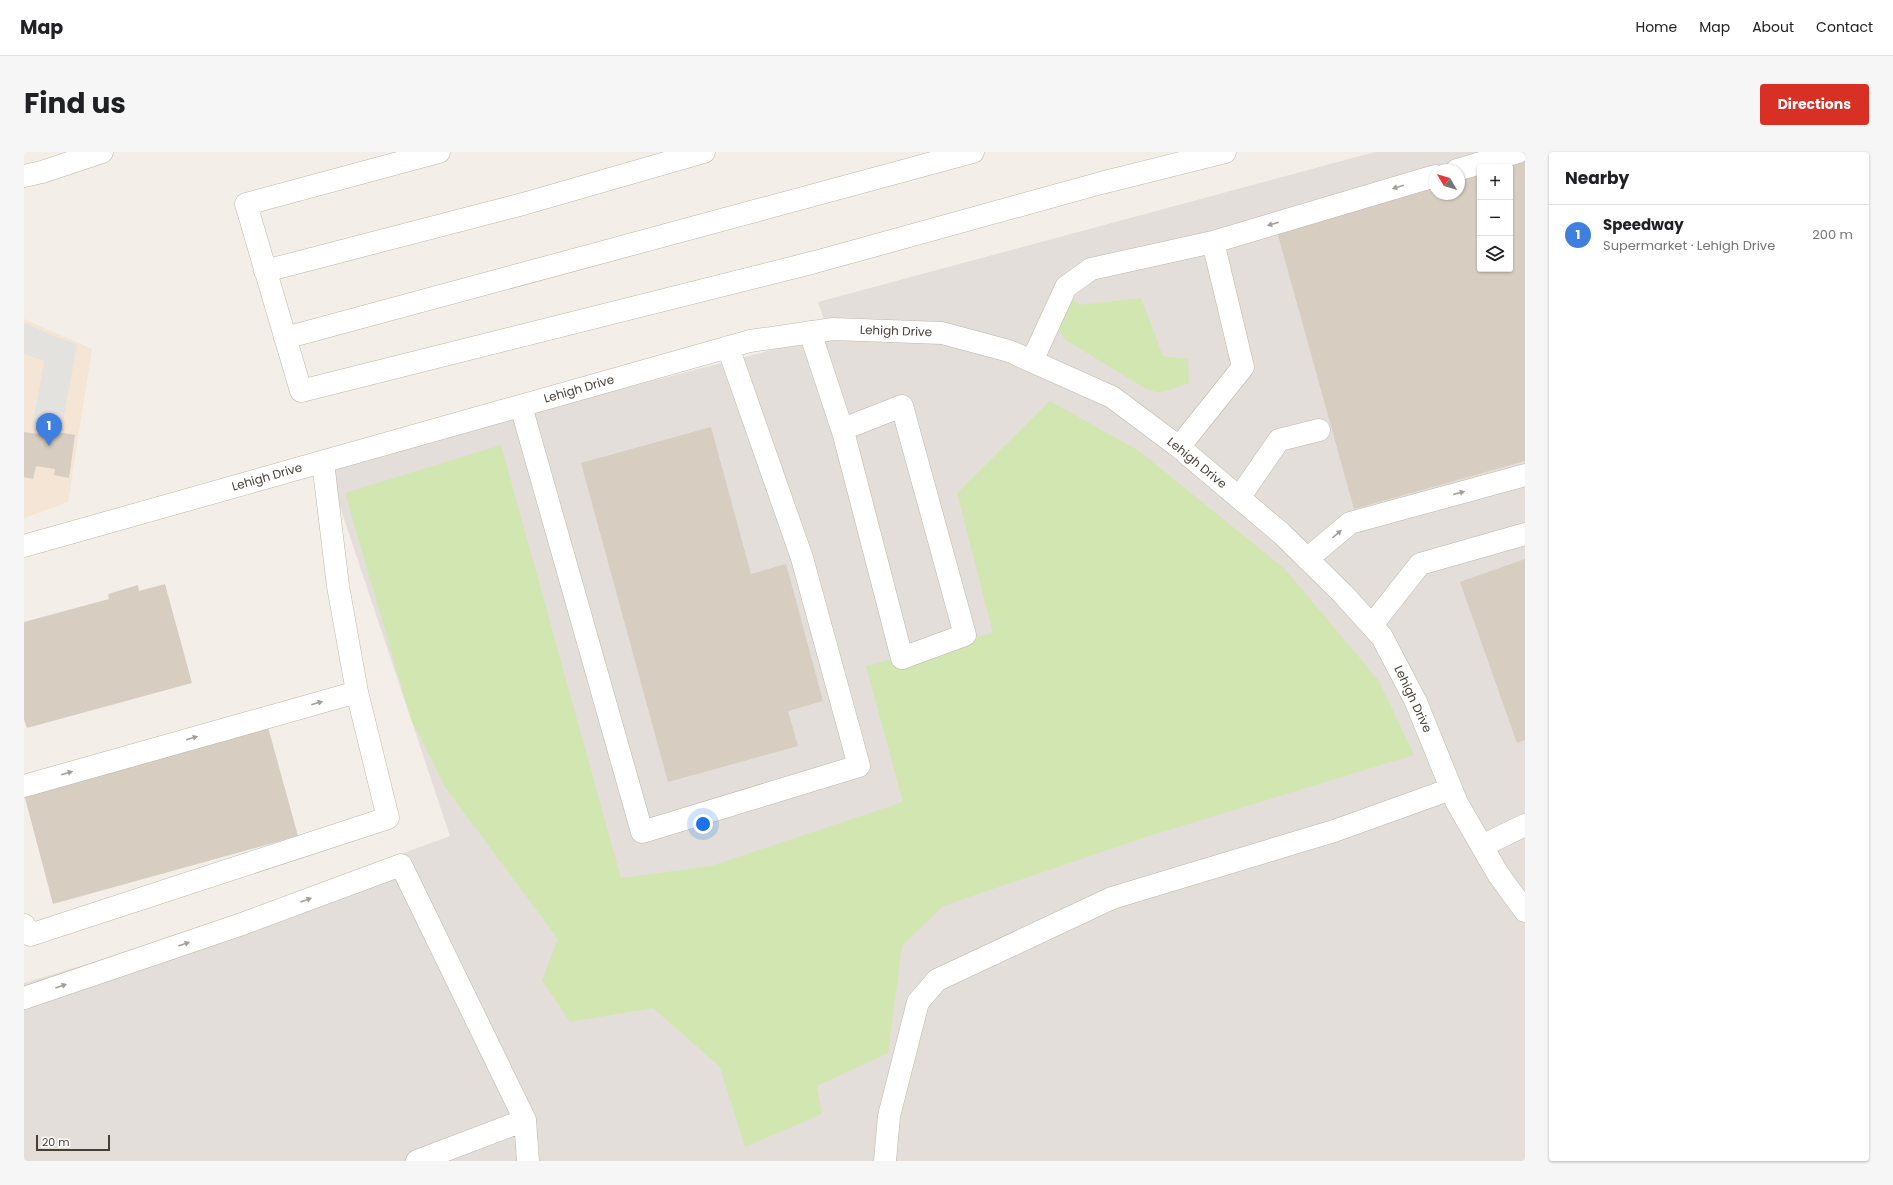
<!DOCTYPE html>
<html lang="en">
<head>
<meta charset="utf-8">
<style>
	:root { --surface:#fff; --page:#f6f6f6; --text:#202124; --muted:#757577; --line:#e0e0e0; --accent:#d93025 }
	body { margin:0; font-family:Poppins,sans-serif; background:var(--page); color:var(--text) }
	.controls { position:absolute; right:12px; top:12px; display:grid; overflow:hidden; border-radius:4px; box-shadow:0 1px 3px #0004 }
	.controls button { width:36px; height:36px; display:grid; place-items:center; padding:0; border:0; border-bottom:1px solid var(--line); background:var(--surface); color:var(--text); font:20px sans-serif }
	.compass { position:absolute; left:1405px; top:12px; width:36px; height:36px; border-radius:50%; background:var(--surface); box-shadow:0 1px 3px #0004; rotate:308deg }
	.scale { position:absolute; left:12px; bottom:10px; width:74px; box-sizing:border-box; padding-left:4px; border:2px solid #463f37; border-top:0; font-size:11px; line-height:14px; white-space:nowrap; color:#463f37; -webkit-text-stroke:3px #fff; paint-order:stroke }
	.you { position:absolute; left:679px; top:672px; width:14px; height:14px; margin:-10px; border:3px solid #fff; border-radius:50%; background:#1a73e8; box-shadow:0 0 0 6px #1a73e833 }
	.badge { display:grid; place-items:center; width:26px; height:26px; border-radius:50%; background:var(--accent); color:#fff; font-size:13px; font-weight:700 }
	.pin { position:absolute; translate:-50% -33px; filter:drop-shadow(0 1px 2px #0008) }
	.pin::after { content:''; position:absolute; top:21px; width:14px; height:12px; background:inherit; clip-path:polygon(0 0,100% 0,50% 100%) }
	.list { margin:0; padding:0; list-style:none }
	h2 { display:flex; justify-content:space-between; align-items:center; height:52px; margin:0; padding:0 16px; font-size:17px }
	h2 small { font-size:13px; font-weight:400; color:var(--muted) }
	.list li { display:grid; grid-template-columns:26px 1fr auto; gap:12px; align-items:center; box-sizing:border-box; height:60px; padding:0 16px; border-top:1px solid var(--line) }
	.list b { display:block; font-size:15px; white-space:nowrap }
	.list p { margin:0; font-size:13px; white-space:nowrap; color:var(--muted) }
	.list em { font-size:13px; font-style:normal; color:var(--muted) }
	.icon { flex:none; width:22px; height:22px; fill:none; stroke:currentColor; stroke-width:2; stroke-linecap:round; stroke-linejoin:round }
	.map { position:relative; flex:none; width:1501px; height:1009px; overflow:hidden; border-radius:4px }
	header { display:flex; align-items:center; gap:24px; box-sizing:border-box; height:56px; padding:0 20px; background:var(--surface); border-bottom:1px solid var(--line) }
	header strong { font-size:19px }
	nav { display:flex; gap:22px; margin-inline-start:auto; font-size:14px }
	.intro { display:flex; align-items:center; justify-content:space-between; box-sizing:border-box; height:96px; padding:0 24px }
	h1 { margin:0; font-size:28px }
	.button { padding:10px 18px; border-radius:4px; background:var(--accent); color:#fff; font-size:14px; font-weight:700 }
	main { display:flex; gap:24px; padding:0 24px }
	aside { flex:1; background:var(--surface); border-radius:4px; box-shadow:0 1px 3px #0004 }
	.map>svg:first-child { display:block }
	.commercial { fill:#f4e5d4 }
	.industrial { fill:#e3ded9; fill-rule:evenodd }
	.green { fill:#d2e6b2 }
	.parking { fill:#e4e2df }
	.building { fill:#d7cdc0 }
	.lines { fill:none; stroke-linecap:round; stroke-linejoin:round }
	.minor-casing { stroke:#beb6aa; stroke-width:23 }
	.minor { stroke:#fff; stroke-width:22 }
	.oneway { fill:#a29f9b }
	.labels { text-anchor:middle; stroke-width:4; stroke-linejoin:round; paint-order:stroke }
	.street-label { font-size:12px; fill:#463f37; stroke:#fff }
</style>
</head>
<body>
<header>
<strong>Map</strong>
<nav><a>Home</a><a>Map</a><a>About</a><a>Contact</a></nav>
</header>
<div class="intro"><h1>Find us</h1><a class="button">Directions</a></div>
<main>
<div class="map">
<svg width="1501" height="1009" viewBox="0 0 1501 1009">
	<rect width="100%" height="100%" fill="#f3efe8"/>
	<path class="commercial" d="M0,167L68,197L44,350L0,366Z"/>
	<path class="industrial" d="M1351,0H1501V1009H0V831L143,788L426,684L303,316L471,270L805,183L794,150ZM1456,15H1486V117H1456ZM1411,18H1435V42H1411Z"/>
	<path class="green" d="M1045,142L1055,153L1117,146L1139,204L1164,207L1165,231L1136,241L1122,237L1040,187L1035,177Z
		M1026,249L1115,299L1261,417L1355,529L1390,603L1125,684L919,754L878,794L864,901L793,934L798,962L721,995L696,915L629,856L546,870L518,828L534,787L421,635L387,567L321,341L477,293L597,726L687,714L879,650L842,514L969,481L933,341Z"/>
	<path class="parking" d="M0,171L53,193L38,275L9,271L20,209L0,202Z"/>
	<path class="building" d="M1501,7V309L1330,357L1252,76L1411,32V42H1435V25L1456,19V117H1486V15H1473Z
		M687,275L727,422L762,412L799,549L764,559L774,594L644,630L557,311Z
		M15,277L51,283L45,326L30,323L31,317L12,314L9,327L0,325V280L14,282Z
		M1501,407V588L1493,591L1436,430Z
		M141,432L168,531L3,576L0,567V470L85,447L84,442L114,433L115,439Z
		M244,575L274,684L29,752L0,642Z"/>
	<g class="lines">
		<defs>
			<path id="minor" d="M415,0L222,52L277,239L791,110L1077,31L1201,0
				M1433,18L1494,0
				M0,24L18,20L78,0
				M241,119L499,52L680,0
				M786,180L820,283L878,506L941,483L878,254L819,277
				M261,186L949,0
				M1008,209L1042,135L1067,117L1189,90L1411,24
				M497,254L618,680L835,614L778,406L704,195
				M1155,295L1219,215L1189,90
				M1215,346L1255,288L1295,278
				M0,394L726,189L809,177L918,181L985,199L1088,245L1155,295L1258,382L1319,442L1358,485L1392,550L1433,651L1474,722L1501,759
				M1283,407L1326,371L1501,323
				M1348,473L1396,412L1501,382
				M0,634L333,540
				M1458,694L1501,673
				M0,773L6,783L364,666L333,540L314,434L299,310
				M0,846L218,772L377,713L501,968L393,1009
				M501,968L504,1009
				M861,1009L865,964L894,850L913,828L1088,746L1310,679L1427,637"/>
		</defs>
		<use href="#minor" class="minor-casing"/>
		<use href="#minor" class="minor"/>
	</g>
	<defs><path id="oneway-solid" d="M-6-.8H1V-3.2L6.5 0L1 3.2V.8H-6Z"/></defs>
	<g class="oneway">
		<use href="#oneway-solid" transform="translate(1374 35) rotate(164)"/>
		<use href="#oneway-solid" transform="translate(1249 72) rotate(164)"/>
		<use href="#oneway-solid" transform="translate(1435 341) rotate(-15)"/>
		<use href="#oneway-solid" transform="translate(1313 382) rotate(-40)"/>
		<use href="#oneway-solid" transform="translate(293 551) rotate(-16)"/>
		<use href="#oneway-solid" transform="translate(168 586) rotate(-16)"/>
		<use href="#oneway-solid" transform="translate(43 621) rotate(-16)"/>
		<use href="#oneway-solid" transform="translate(282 748) rotate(-20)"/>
		<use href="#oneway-solid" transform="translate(160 792) rotate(-19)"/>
		<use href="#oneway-solid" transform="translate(37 834) rotate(-19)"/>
	</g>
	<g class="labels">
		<g class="street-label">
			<text transform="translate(872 179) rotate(2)" y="4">Lehigh Drive</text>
			<text transform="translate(555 237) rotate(-16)" y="4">Lehigh Drive</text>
			<text transform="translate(1173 311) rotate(39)" y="4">Lehigh Drive</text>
			<text transform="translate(243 325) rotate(-16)" y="4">Lehigh Drive</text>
			<text transform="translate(1389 547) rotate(65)" y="4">Lehigh Drive</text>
		</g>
	</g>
</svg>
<div class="controls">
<button>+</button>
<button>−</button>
<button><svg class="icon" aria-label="layers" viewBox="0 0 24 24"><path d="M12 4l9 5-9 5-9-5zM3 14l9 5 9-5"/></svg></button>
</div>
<svg class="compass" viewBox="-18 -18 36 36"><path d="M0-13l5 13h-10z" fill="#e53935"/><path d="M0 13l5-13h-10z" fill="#757577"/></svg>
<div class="scale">20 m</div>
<div class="you"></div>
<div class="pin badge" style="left:25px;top:294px;background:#3f7fe0">1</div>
</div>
<aside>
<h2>Nearby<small></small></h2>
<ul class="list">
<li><span class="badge" style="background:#3f7fe0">1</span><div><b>Speedway</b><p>Supermarket · Lehigh Drive</p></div><em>200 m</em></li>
</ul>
</aside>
</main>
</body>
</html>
